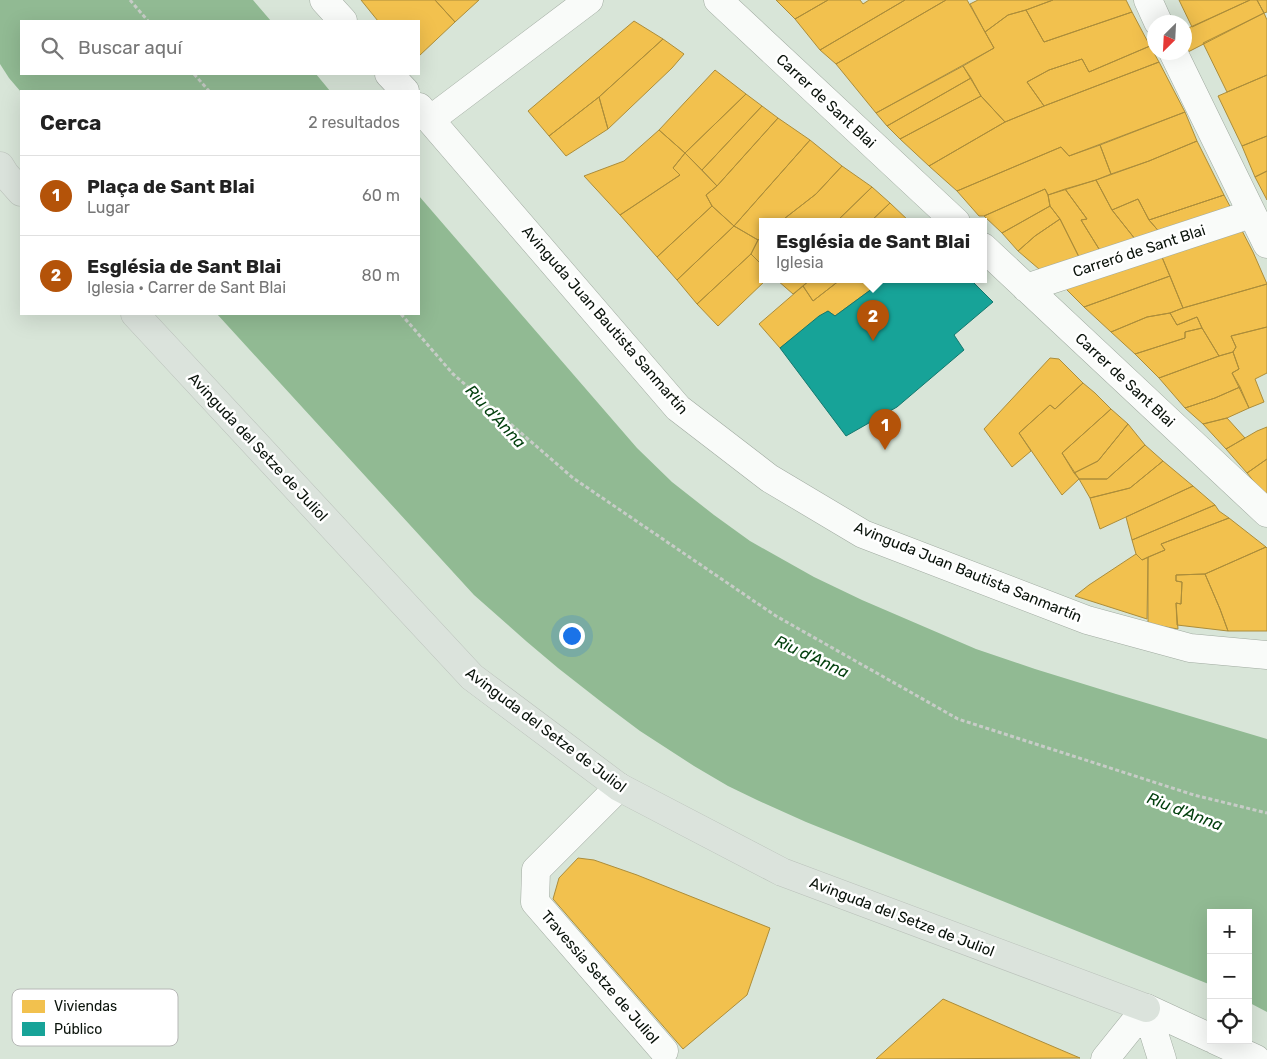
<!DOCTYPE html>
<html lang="es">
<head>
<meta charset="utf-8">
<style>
	:root { --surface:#fff; --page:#f2f2f2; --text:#222; --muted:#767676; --line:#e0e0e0; --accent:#b45309 }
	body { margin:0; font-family:Rubik,sans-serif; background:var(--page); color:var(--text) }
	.controls { position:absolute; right:15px; bottom:15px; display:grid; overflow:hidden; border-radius:0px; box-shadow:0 5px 20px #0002 }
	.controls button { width:45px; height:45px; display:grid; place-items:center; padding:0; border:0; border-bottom:1px solid var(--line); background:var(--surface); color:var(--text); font:25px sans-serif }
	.compass { position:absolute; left:1147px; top:15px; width:45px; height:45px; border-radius:50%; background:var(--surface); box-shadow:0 5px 20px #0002; rotate:204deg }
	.you { position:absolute; left:571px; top:635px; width:18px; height:18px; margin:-12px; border:4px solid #fff; border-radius:50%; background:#1a73e8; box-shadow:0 0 0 8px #1a73e833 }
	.badge { display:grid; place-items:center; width:32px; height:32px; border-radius:50%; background:var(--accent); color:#fff; font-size:16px; font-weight:700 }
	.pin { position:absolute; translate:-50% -41px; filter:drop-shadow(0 1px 2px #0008) }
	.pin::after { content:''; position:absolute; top:26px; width:18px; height:15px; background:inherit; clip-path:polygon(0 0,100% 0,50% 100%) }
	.popup { position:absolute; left:759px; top:218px; width:228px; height:65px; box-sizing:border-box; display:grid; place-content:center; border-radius:0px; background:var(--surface); filter:drop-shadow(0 1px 4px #0005); font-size:16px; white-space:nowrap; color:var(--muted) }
	.popup b { font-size:19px; color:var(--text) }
	.popup::after { content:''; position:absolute; left:50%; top:100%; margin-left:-10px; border:10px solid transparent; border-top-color:var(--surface) }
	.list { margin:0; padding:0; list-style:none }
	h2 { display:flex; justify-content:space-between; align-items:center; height:65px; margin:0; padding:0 20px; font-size:21px }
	h2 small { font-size:16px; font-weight:400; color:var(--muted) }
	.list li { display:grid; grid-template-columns:32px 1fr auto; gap:15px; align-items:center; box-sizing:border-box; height:80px; padding:0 20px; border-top:1px solid var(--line) }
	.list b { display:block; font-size:19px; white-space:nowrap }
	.list p { margin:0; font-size:16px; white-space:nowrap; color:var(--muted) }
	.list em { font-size:16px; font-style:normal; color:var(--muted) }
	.icon { flex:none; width:28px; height:28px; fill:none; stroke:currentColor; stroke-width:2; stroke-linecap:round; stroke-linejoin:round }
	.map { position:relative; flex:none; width:1267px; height:1059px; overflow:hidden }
	.search { position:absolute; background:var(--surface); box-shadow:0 5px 20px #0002; left:20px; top:20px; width:400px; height:55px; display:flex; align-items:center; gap:12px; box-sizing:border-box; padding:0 18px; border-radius:0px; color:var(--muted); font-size:19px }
	.panel { position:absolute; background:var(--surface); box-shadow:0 5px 20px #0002; left:20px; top:90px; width:400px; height:225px; border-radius:0px }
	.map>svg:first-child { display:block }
	.water { fill:#91ba93 }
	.homes { fill:#f2c14e; stroke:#ac8d3a }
	.public { fill:#17a398; stroke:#13786e }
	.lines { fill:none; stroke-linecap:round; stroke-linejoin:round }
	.minor-casing { stroke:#a0aaa0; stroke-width:29 }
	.major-casing { stroke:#bbc2bb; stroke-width:29 }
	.path { stroke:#c7ccc7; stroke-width:3; stroke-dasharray:4 2.5; stroke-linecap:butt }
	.minor { stroke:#f9fbf9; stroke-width:28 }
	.major { stroke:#dbe3dc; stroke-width:28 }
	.labels { text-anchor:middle; stroke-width:5; stroke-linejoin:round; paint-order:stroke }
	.street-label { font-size:15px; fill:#0a130b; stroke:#fff }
	.water-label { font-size:16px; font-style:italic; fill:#03400e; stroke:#fff }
	.key { fill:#fff; stroke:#b6b8b6; stroke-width:1 }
	.key-label { font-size:14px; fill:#0a130b }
</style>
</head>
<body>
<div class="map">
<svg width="1267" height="1059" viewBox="0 0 1267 1059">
	<rect width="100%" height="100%" fill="#d8e5d8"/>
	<path class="water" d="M0,0H253L271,21H21V74H316L330,91L21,92L9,78L0,64Z
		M419,196L637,448L672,482L714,515L750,541L814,577L862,600L976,649L1035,669L1116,694L1267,739V1012L1248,1002V913H1211V985L806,822L757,800L728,786L694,766L640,731L604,704L558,668L526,641L474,595L217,314H419Z"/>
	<path class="homes" d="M361,0H435L455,22L419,56V21H378Z
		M435,0H479L455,22Z
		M776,0H828L795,19Z
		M828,0H860L863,4L869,0H905L820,50L795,19Z
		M905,0H946L836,64L820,50Z
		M946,0H967L994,48L876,113L836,64Z
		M978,0H1053L1026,10L1008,15L985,32L970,4Z
		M1053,0H1126L1132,12L1044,42L1026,10Z
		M1179,0H1250L1192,27Z
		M1250,0H1257L1264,13L1188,52L1184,45V30Z
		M1257,0H1267V12L1264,13Z
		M1026,10L1044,42L1132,12L1150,46L1089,72L1082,59L1049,70L1027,82L1044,106L1005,122L981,96L963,66L994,48L985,32L1008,15Z
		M1264,13L1267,20V75L1227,92L1203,43Z
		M634,21L663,39L599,97L549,136L528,111Z
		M663,39L684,54L672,68L608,129L599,97Z
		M1150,46L1159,62L1044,106L1027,82L1049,70L1082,59L1089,72Z
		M1159,62L1185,112L1069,156L1061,147L957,191L929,166L1005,122L1044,106Z
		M963,66L971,78L887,126L876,113Z
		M715,70L746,94L685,153L659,130Z
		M1267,75V136L1242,146L1218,96Z
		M971,78L981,96L900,139L887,126Z
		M746,94L762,106L702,170L685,153Z
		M981,96L1005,122L929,166L900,139Z
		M599,97L608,129L566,156L549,136Z
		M762,106L778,118L717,186L702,170Z
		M1185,112L1197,141L1149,161L1111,174L1100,145Z
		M778,118L810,140L734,226L712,206L706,195L717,186Z
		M659,130L685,153L673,168L680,175L620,215L584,176L624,161Z
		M1267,136V171L1255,177L1242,146Z
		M810,140L842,166L816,194L780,222H763V235L758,240L734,226Z
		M1197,141L1224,195L1149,220L1138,199L1112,210L1096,180L1149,161Z
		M1100,145L1111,174L1096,180L1048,195L1045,189L984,216H979L957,191L1061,147L1069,156Z
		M685,153L717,186L706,195L712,206L657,257L620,215L680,175L673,168Z
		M842,166L872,187L836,222H780L816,194Z
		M1267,171V200L1255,177Z
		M1096,180L1112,210L1139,244L1104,257L1081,220L1087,219L1065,189Z
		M872,187L890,203L870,222H836Z
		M1045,189L1048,195L1050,206L1002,233L984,216Z
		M1065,189L1087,219L1081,220L1104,257L1082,263L1060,219L1050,206L1048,195Z
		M1224,195L1233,212L1162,235L1149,220Z
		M1138,199L1149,220L1162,235L1139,244L1112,210Z
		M890,203L910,222H870Z
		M712,206L734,226L677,280L657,257Z
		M1050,206L1060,219L1035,236L1018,251L1002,233Z
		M1060,219L1082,263L1046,275L1018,251L1035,236Z
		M1238,223L1253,252L1267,284L1183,308L1159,250Z
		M734,226L758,240L751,254L697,304L677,280Z
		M763,235V266L751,254L758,240Z
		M1159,250L1170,276L1084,307L1058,281Z
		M751,254L763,266V280H766L718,326L697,304Z
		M1170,276L1183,308L1170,313L1147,317L1111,332L1084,307Z
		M777,280H810L793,294Z
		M810,280H840L813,301L803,286Z
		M840,280H884L835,316L828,311L780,348L759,324L803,286L813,301Z
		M1267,284V327L1231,336L1236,347L1233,352L1219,356L1202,328L1197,317L1177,325L1170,313L1183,308Z
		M1170,313L1177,325L1197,317L1202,328L1185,332V338L1135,354L1111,332L1147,317Z
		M1267,327V373L1255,379L1264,402L1249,408L1232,373L1239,369L1233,352L1236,347L1231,336Z
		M1202,328L1219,356L1159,378L1135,354L1185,338V332Z
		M1233,352L1239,369L1232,373L1240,387L1215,398L1185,408L1159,378L1219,356Z
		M1050,358L1059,359L1083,383L1055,409L1050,405L1019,433L1031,451L1012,467L984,429Z
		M1083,383L1095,393L1111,409L1062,453L1079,479L1062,495L1019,433L1050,405L1055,409Z
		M1240,387L1249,408L1227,418L1203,424L1185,408L1215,398Z
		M1111,409L1128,424L1098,461L1074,473L1062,453Z
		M1227,418L1245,438L1226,449L1203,424Z
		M1128,424L1145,445L1107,479H1079L1074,473L1098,461Z
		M1267,427V459L1247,473L1226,449L1257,431Z
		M1145,445L1163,461L1130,488L1090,498L1079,479H1107Z
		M1267,459V498L1247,473Z
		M1163,461L1193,486L1100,529L1090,498L1130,488Z
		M1193,486L1215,505L1132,540L1126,517Z
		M1215,505L1219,511L1229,518L1161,544L1165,550L1142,560L1136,554L1132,540Z
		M1229,518L1266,547L1205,574L1176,575V581L1182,582L1181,604L1176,603L1178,629L1148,624V557L1165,550L1161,544Z
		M1266,547L1267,548V631H1228L1220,609L1205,574Z
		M1136,554L1142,560L1148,557L1147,619L1075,596L1089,585Z
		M1205,574L1220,609L1228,631L1177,625L1176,603L1181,604L1182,582L1176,581V575Z
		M578,858L594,860L637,875L770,928L747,995L683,1049L553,899L559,878Z
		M943,999L1019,1032L1080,1058L876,1059Z"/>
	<path class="public" d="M884,280H971L993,302L954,335L964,350L897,407L846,436L780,348L819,316L828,311L835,316Z"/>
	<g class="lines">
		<defs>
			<path id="minor" d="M324,0L343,21
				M718,0L956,222
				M1148,0L1158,22
				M1173,52L1267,244
				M389,74L405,91
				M419,107L678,408L769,478L863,534L1087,620L1190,648L1267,655
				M430,120L589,0
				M983,247L1267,513
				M1026,288L1251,214
				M619,787L536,870L535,902L664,1051
				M1146,1008L1211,1038
				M1146,1008L1162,1059
				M1215,1040L1256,1059
				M1105,1059L1146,1008"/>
			<path id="major" d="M0,166L5,174L21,192
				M135,314L472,677L619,787L782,872L1146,1008"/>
		</defs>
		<use href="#minor" class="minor-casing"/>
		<use href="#major" class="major-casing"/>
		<path class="path" d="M130,0L148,21
			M194,74L209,91
			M401,314L453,374L573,478L776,616L958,719L1194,795L1267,813"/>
		<use href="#minor" class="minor"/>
		<use href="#major" class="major"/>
	</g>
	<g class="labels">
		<g class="street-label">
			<text transform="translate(826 101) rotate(43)" y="5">Carrer de Sant Blai</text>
			<text transform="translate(1139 251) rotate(-18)" y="5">Carreró de Sant Blai</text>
			<text transform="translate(605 320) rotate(49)" y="5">Avinguda Juan Bautista Sanmartín</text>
			<text transform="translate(1125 380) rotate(43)" y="5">Carrer de Sant Blai</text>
			<text transform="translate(258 447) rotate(47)" y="5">Avinguda del Setze de Juliol</text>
			<text transform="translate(968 572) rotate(22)" y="5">Avinguda Juan Bautista Sanmartín</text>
			<text transform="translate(546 730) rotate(37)" y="5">Avinguda del Setze de Juliol</text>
			<text transform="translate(902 917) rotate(21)" y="5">Avinguda del Setze de Juliol</text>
			<text transform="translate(600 977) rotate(49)" y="5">Travessia Setze de Juliol</text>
		</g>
		<g class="water-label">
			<text transform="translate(496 416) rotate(47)" y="6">Riu d'Anna</text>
			<text transform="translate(812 656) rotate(25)" y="6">Riu d'Anna</text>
			<text transform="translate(1185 811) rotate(21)" y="6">Riu d'Anna</text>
		</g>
	</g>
	<rect x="12" y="989" width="166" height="57" rx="8" class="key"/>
	<rect x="22" y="1000" width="23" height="13" fill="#f2c14e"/>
	<rect x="22" y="1022" width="23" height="14" fill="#17a398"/>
	<g class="key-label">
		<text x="54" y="1011">Viviendas</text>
		<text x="54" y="1034">Público</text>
	</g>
</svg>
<div class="controls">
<button>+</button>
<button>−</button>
<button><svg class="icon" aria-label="locate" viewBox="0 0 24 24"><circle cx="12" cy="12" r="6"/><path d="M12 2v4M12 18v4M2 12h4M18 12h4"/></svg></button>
</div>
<svg class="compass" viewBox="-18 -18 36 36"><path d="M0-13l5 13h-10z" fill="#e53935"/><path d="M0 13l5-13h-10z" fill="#767676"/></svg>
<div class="you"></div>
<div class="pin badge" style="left:885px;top:450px">1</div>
<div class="pin badge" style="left:873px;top:341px">2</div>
<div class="popup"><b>Església de Sant Blai</b>Iglesia</div>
<div class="search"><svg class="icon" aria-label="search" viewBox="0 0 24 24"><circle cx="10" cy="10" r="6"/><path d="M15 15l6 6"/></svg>Buscar aquí</div>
<section class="panel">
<h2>Cerca<small>2 resultados</small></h2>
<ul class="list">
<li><span class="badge">1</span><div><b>Plaça de Sant Blai</b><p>Lugar</p></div><em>60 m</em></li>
<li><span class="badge">2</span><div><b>Església de Sant Blai</b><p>Iglesia · Carrer de Sant Blai</p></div><em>80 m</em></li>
</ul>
</section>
</div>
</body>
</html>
